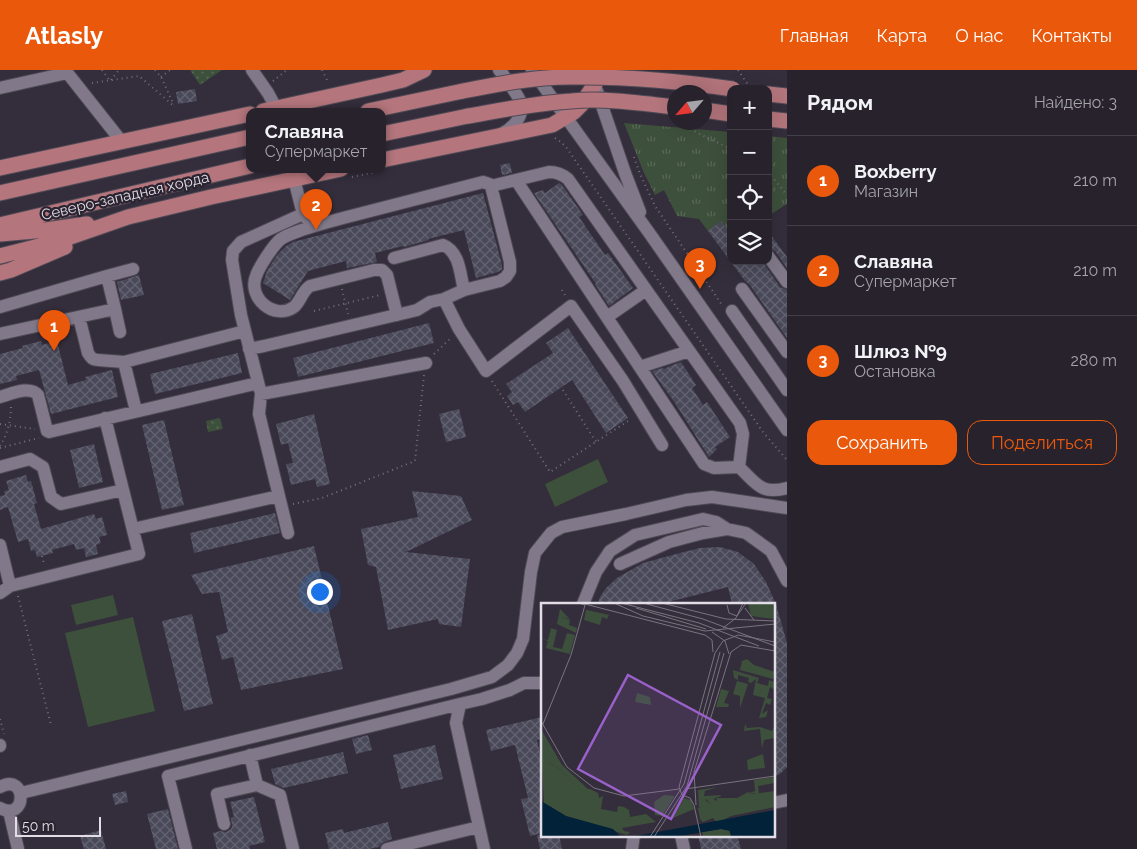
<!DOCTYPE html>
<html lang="ru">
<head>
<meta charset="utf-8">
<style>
	:root { --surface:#27222c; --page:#332f38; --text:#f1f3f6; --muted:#a4a4a9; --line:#433f48; --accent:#ea580c }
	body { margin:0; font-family:Raleway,sans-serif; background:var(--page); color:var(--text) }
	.controls { position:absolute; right:15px; top:15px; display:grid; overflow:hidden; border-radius:10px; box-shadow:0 5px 20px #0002 }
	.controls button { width:45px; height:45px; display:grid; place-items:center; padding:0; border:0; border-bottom:1px solid var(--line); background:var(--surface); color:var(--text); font:25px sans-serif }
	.compass { position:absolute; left:667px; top:15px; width:45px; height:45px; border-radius:50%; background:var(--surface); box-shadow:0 5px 20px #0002; rotate:242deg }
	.scale { position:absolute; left:15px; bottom:12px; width:86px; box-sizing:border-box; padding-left:5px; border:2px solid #e2dde6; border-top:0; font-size:14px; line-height:18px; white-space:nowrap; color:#e2dde6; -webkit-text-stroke:4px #2a2330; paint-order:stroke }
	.you { position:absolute; left:319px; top:521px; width:18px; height:18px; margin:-12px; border:4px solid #fff; border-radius:50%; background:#1a73e8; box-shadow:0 0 0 8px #1a73e833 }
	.badge { display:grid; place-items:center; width:32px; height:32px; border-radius:50%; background:var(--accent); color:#fff; font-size:16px; font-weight:700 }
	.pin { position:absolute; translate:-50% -41px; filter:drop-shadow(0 1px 2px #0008) }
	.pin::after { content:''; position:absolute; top:26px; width:18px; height:15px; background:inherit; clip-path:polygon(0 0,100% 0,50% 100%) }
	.popup { position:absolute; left:246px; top:38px; width:140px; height:65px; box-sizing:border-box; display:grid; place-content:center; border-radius:10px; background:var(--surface); filter:drop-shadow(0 1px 4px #0005); font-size:16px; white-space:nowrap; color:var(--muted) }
	.popup b { font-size:19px; color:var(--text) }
	.popup::after { content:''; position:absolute; left:50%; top:100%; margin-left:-10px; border:10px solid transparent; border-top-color:var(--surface) }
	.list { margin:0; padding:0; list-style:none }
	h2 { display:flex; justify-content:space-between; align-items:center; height:65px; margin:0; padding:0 20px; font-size:21px }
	h2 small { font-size:16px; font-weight:400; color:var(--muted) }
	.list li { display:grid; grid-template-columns:32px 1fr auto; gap:15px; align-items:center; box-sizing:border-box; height:90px; padding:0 20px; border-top:1px solid var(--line) }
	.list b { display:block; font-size:19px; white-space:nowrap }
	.list p { margin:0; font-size:16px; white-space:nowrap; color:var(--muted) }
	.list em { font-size:16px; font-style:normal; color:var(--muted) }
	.actions { display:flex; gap:10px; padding:15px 20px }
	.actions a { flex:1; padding:11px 0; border:1px solid var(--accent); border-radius:15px; text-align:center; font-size:18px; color:var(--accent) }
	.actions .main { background:var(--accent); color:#fff }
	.icon { flex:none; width:28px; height:28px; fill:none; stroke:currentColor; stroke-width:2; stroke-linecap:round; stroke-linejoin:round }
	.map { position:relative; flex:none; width:787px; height:779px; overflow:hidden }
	header { display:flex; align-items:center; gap:30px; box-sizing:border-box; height:70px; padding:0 25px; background:var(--accent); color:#fff }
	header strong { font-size:24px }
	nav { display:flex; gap:28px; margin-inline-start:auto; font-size:18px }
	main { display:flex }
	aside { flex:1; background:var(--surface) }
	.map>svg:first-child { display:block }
	.grass { fill:url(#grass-tufts) }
	.park { fill:url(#park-dots) }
	.pitch { fill:#3d503b }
	.building { fill:url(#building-cross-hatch) }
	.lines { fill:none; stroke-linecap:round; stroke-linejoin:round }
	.minor-casing { stroke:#4f4955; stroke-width:14 }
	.major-casing { stroke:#4f4955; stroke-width:17 }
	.path { stroke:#756e7b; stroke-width:2; stroke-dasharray:1 4; stroke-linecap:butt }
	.minor { stroke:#817989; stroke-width:12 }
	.major { stroke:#b4757c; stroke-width:15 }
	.major-bridge-casing { stroke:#4f4955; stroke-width:17; stroke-linecap:butt }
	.major-bridge { stroke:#b4757c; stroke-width:15 }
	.labels { text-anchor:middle; stroke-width:4.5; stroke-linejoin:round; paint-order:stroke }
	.street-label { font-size:15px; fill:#e2dde6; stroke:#2a2330 }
	.inset-road { fill:none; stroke:#7a737f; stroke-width:1 }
	.view { fill:#9a61cb; fill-opacity:0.15; stroke:#9a61cb; stroke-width:2.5 }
	.inset-edge { fill:none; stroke:#e2dde6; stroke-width:2.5 }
</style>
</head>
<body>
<header>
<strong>Atlasly</strong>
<nav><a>Главная</a><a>Карта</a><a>О нас</a><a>Контакты</a></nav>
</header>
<main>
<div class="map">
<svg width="787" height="779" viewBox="0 0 787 779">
	<defs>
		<pattern id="grass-tufts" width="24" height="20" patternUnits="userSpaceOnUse" patternTransform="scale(1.25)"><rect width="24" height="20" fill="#3d503b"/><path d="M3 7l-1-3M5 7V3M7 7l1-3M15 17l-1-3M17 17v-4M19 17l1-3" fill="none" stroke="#596957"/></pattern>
		<pattern id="park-dots" width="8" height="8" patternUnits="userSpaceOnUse" patternTransform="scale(1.25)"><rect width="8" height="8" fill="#3d503b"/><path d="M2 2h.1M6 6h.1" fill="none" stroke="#596957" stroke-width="1.8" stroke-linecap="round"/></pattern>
		<pattern id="building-cross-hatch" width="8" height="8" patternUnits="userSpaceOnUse" patternTransform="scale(1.25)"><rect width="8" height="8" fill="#494959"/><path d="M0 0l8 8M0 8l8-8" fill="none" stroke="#636371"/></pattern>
	</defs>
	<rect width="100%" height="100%" fill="#342d3b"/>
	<path class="grass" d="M624,53L731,62V165L721,151L708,161L699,149L677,146L664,120L655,125L644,103Z
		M768,66L787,68V134L768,146Z"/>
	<path class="park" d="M190,0H222L200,15Z
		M220,348L223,359L208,362L206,351Z"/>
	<path class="pitch" d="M598,389L608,412L555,437L545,414Z
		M113,525L118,545L76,555L71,535Z
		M133,547L155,641L88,657L65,563Z"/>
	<path class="building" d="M195,19L197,31L178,34L176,22Z
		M510,93L512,103L502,105L500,95Z
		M559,113L562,115L583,145L579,147L605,185L608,183L633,218L609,236L595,214H596L534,123L543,120L545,123Z
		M483,123L502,195V199L498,202L476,208L464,160L428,169L429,170L404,177L403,176L375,183L377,192L347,198L346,191L308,201L290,230L263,213L267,201L277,185L286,176L293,172Z
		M721,151L731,165V191H762L780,217L787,220V268L749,214L745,211L708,161Z
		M768,161L787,187V198L775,181L768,178Z
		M139,205L144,225L121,230L117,212Z
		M429,253L434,273L298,307L293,288Z
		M568,258L628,348L606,363L572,310L525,342L518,332L513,335L507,326L512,322L506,314L553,283L546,273Z
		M41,271L42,275L57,271L68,315L86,310L85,307L112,300L118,327L51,344L39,300L16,306L17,310L0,314V284L23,278L22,276Z
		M238,283L242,303L155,324L150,304Z
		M681,292L696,315L692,318L703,335L707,332L730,367L715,377L717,379L709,387L675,333L652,301L663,298L664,299L670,296Z
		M459,339L466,367L446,372L439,344Z
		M314,344L330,414L317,417L315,409L291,415L286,394L293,393L288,373L281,375L276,354Z
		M164,350L184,435L162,440L142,355Z
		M94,374L103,412L79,418L70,380Z
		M26,405L28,412L31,411L37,433L34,434L41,459L94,444L96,449L102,447L107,465L99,467L101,473L96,475L98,484L86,487L84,478L76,480L74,474L52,480L53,483L37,487L35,480L31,481L28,469L18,472L8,437L0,440V426L5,425L4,421L9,420L6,411Z
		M412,421L461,426L472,450L406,482L470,489L461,557L439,554L438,549L388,560L376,497L368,495L361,459L418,447Z
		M275,443L280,463L194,483L190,463Z
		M314,476L343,599L241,620L233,587L222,590L216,566L228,562L219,522L202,524L191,505Z
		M720,477L738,482L754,494L766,512L776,534L787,573V697L780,704L773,707V534H732L728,517L660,534H598L600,527L606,518L617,508L643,493L680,483L700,478Z
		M192,544L213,634L184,641L162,551Z
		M542,647V669L537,670L542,692V763L530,766L521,729L528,728L515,675L491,681L486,660Z
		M368,665L372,680L356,684L352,669Z
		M435,675L443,709L401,719L393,685Z
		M343,682L348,703L284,718L275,714L271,699Z
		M126,721L128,732L115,735L112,724Z
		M254,727L265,772L249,776L250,779H217L213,763L220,761L226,762L231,759L232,756L231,748L234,747L230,732Z
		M168,739L178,779H156L147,744Z
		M388,752L392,769L382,773L379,777L369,779H329L325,763L343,759L344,763Z
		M101,760L106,779H84L80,766Z
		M537,765H559L562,779H540Z
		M698,765H737L741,779H701Z"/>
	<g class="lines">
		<defs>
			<path id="minor" d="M65,0L122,72
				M252,0L268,23L276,38
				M499,0C504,5 507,10 511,16C514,21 519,27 521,33C524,47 512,59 501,64
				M532,0L650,164L787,360
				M0,18L67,3
				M597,21L625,103L640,142
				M294,109L303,144L307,149
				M516,110L704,394L714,398L739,397C757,414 761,425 787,418
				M491,116L549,102C557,102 562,104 568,109L740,353L743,364L739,397
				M768,186L787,212
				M394,188L443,175C460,182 460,204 464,220
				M107,206L133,199
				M742,219L787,282
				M444,229L459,259L486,301L571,236L623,311L662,375
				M0,237L107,206L115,239L0,264
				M115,239L120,262
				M732,241L787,320
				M79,247L88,283C91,288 93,290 98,290L124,292L245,261
				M607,247L646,220
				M249,279L264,276L409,242L417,240L430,232L444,229L464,220L500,211L506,207L510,201V192L491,116L489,114L483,112C436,124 389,136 343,148C328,152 313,156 299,161C293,163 287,165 281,169C274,174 259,197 256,206C247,228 275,251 294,237C301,231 302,221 310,216L374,200H382L387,205L397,245
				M124,292L136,341
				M640,297L689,281
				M260,320L241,245L232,190L233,181L241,172L303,144
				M0,327C11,324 30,315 38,325L47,361L49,362L258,313
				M0,397L30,389L43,397L51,427L61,434L123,420
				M133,459L279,426
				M288,463L259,344L261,324L426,293
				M0,475L10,516
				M620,494L669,472L703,463L727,459
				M0,523L10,516L139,484L105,348
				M583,534L596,502L610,481L635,465L703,449L716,452L727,459L746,463L771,481L787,511
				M0,675V676
				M250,685L257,715L280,725L293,779
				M0,717C28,702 27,753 0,738
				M21,723L451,619L492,607L508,595L517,583L523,569L531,502L535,483L551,463L562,457L626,444L686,430L712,427L787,438
				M773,733L787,730
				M9,741L18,779
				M224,754L217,724L257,715
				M681,765L684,779
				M186,779L168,706L460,634
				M387,779L479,757
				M484,779L456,653L460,634L482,629L510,620L524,613H542
				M632,779L634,765"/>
			<path id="major" d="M768,24L787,26
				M704,40L731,44
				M263,41L382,15L403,10L424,0
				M368,41L463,21
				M382,64L468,46
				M382,90L552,55L574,42L581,35L595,14L591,0
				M0,98L250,44
				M0,123L250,67
				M0,155L250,96
				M0,164L46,160L87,154
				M0,186L59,171L128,147L211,127L341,99
				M0,203L11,200L65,177"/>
		</defs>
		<use href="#minor" class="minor-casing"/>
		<use href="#major" class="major-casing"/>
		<path class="path" d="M102,0L110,11L119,0
			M155,0L161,7L174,35
			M322,0L327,10
			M738,0L751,19
			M161,7L170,0
			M273,11L287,0
			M92,13L139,6L175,37
			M681,55L731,79
			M555,68L561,72L566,77L763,362L787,390
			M634,87L640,104L655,136L722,235
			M768,89L771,94L768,101
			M768,102L787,125
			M352,107L377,102
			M342,219L348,244
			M562,220L565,225
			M314,241L380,225
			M434,284L451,268
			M492,311L550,402L631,349
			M563,320L596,372
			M0,354L35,359
			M0,376C8,363 11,350 11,335
			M0,378L39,368
			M293,434L322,428L415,391L424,305
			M42,486L44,494
			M18,526L51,655
			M0,649L4,664"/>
		<use href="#minor" class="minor"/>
		<use href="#major" class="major"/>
		<defs>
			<path id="major-bridge" d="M463,21C498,14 534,7 569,7C624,6 679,11 733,19
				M468,46C502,40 536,33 571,31C605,28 640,33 674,37
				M768,49L787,51"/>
		</defs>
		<use href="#major-bridge" class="major-bridge-casing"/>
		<use href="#major-bridge" class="major-bridge"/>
	</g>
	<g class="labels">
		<g class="street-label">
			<text transform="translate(125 126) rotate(-13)" y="5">Северо-западная хорда</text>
		</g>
	</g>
	<g transform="translate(541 533)">
		<rect width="234" height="234" fill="#342d3b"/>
		<path d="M45,7H46L68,12L66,16L61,14L59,22L43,17ZM206,56L213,62L234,69L232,76L199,67L201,58ZM180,86L188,88L183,100L188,101L187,104H175ZM204,121L206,125L219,124L231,128L234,122V135L223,137L221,146L219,126L203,128ZM0,126L21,162L48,187L39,188L20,167L7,159L0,150ZM234,174V180L217,183L218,191L208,190L214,188L213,177ZM177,184L164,188L163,193L180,192V187V193L170,197L169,201L165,196L161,204L158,205L157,187ZM123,192L134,193L121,213L114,212L113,199ZM143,195L150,197L153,206L132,215Z" fill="#3d503b"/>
		<path d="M19,6L29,16L20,14L29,17L28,22L36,25L35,30L16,21ZM10,25L16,27L12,44L21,46L26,30L34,32L29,51L5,45L7,38L0,36L7,37ZM192,67L218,75L216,80L227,83L228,77L234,79V87L229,84L226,95L231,96L229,102L225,100L221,111L227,107L225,114L218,115L224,95L212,92L215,76L210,80L207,79L208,75L197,72V77L193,75ZM196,78L207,81L199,105V93L192,91ZM0,146L7,159L20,167L39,187L49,186L57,190L58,195L62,193L60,206L76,209L77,203L83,204L88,207L89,214L105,211L115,219L81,225L83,228L89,229L86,232L25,213L3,200ZM222,151L224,165L207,167L206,157ZM234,188V204L190,213L176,220L172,215L162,219L159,216L157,205L161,204L163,196L169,201L170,194L175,198L176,195H196L207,189L211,191ZM180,226L188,227L190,234H162L161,229Z" fill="#3d503b"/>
		<path d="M207,0H234V16L210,13Z" fill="#3d503b"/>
		<path d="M96,90L109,94L110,102L94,99Z" fill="#3d503b"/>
		<path d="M0,198L25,213L72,226L80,234H0ZM234,207V232L231,234H190L189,228L180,226L133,234H90Z" fill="#012238"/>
		<path class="inset-road" d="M40,0L164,32L171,37L172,49M73,0L102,13L164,28L234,21M80,0L158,20L218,43M102,0L162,16L234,43M121,0L185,16L234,18M186,2L188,10L196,13L205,0M95,5L165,26M204,5L213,17M182,25L195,15L202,0M171,29L184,38L188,51M0,118L26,164L53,185L83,193L138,186M2,121L30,52L44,2L38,0M144,186L234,173M155,202L153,169L190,49L200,42L234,48M109,234L143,181L179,49M113,234L146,183L183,50M160,234L153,202L149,195L141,192L138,184L174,50L182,38L197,32L234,39"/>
		<path class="view" d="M87,72L180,122L130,216L37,166Z"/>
		<rect width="234" height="234" class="inset-edge"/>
	</g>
</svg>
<div class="controls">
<button>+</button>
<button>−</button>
<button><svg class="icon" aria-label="locate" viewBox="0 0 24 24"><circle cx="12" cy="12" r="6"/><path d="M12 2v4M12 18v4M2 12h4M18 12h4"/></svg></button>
<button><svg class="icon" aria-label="layers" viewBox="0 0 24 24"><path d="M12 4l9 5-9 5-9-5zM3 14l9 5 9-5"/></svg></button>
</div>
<svg class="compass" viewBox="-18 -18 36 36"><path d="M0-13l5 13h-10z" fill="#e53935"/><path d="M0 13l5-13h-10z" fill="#a4a4a9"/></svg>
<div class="scale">50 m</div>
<div class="you"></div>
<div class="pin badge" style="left:54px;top:281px">1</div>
<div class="pin badge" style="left:316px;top:160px">2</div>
<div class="popup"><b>Славяна</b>Супермаркет</div>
<div class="pin badge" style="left:700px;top:219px">3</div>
</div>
<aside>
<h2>Рядом<small>Найдено: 3</small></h2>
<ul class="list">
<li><span class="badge">1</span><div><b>Boxberry</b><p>Магазин</p></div><em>210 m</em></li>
<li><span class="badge">2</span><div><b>Славяна</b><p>Супермаркет</p></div><em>210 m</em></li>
<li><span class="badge">3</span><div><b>Шлюз №9</b><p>Остановка</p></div><em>280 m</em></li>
</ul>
<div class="actions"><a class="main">Сохранить</a><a>Поделиться</a></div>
</aside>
</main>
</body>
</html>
